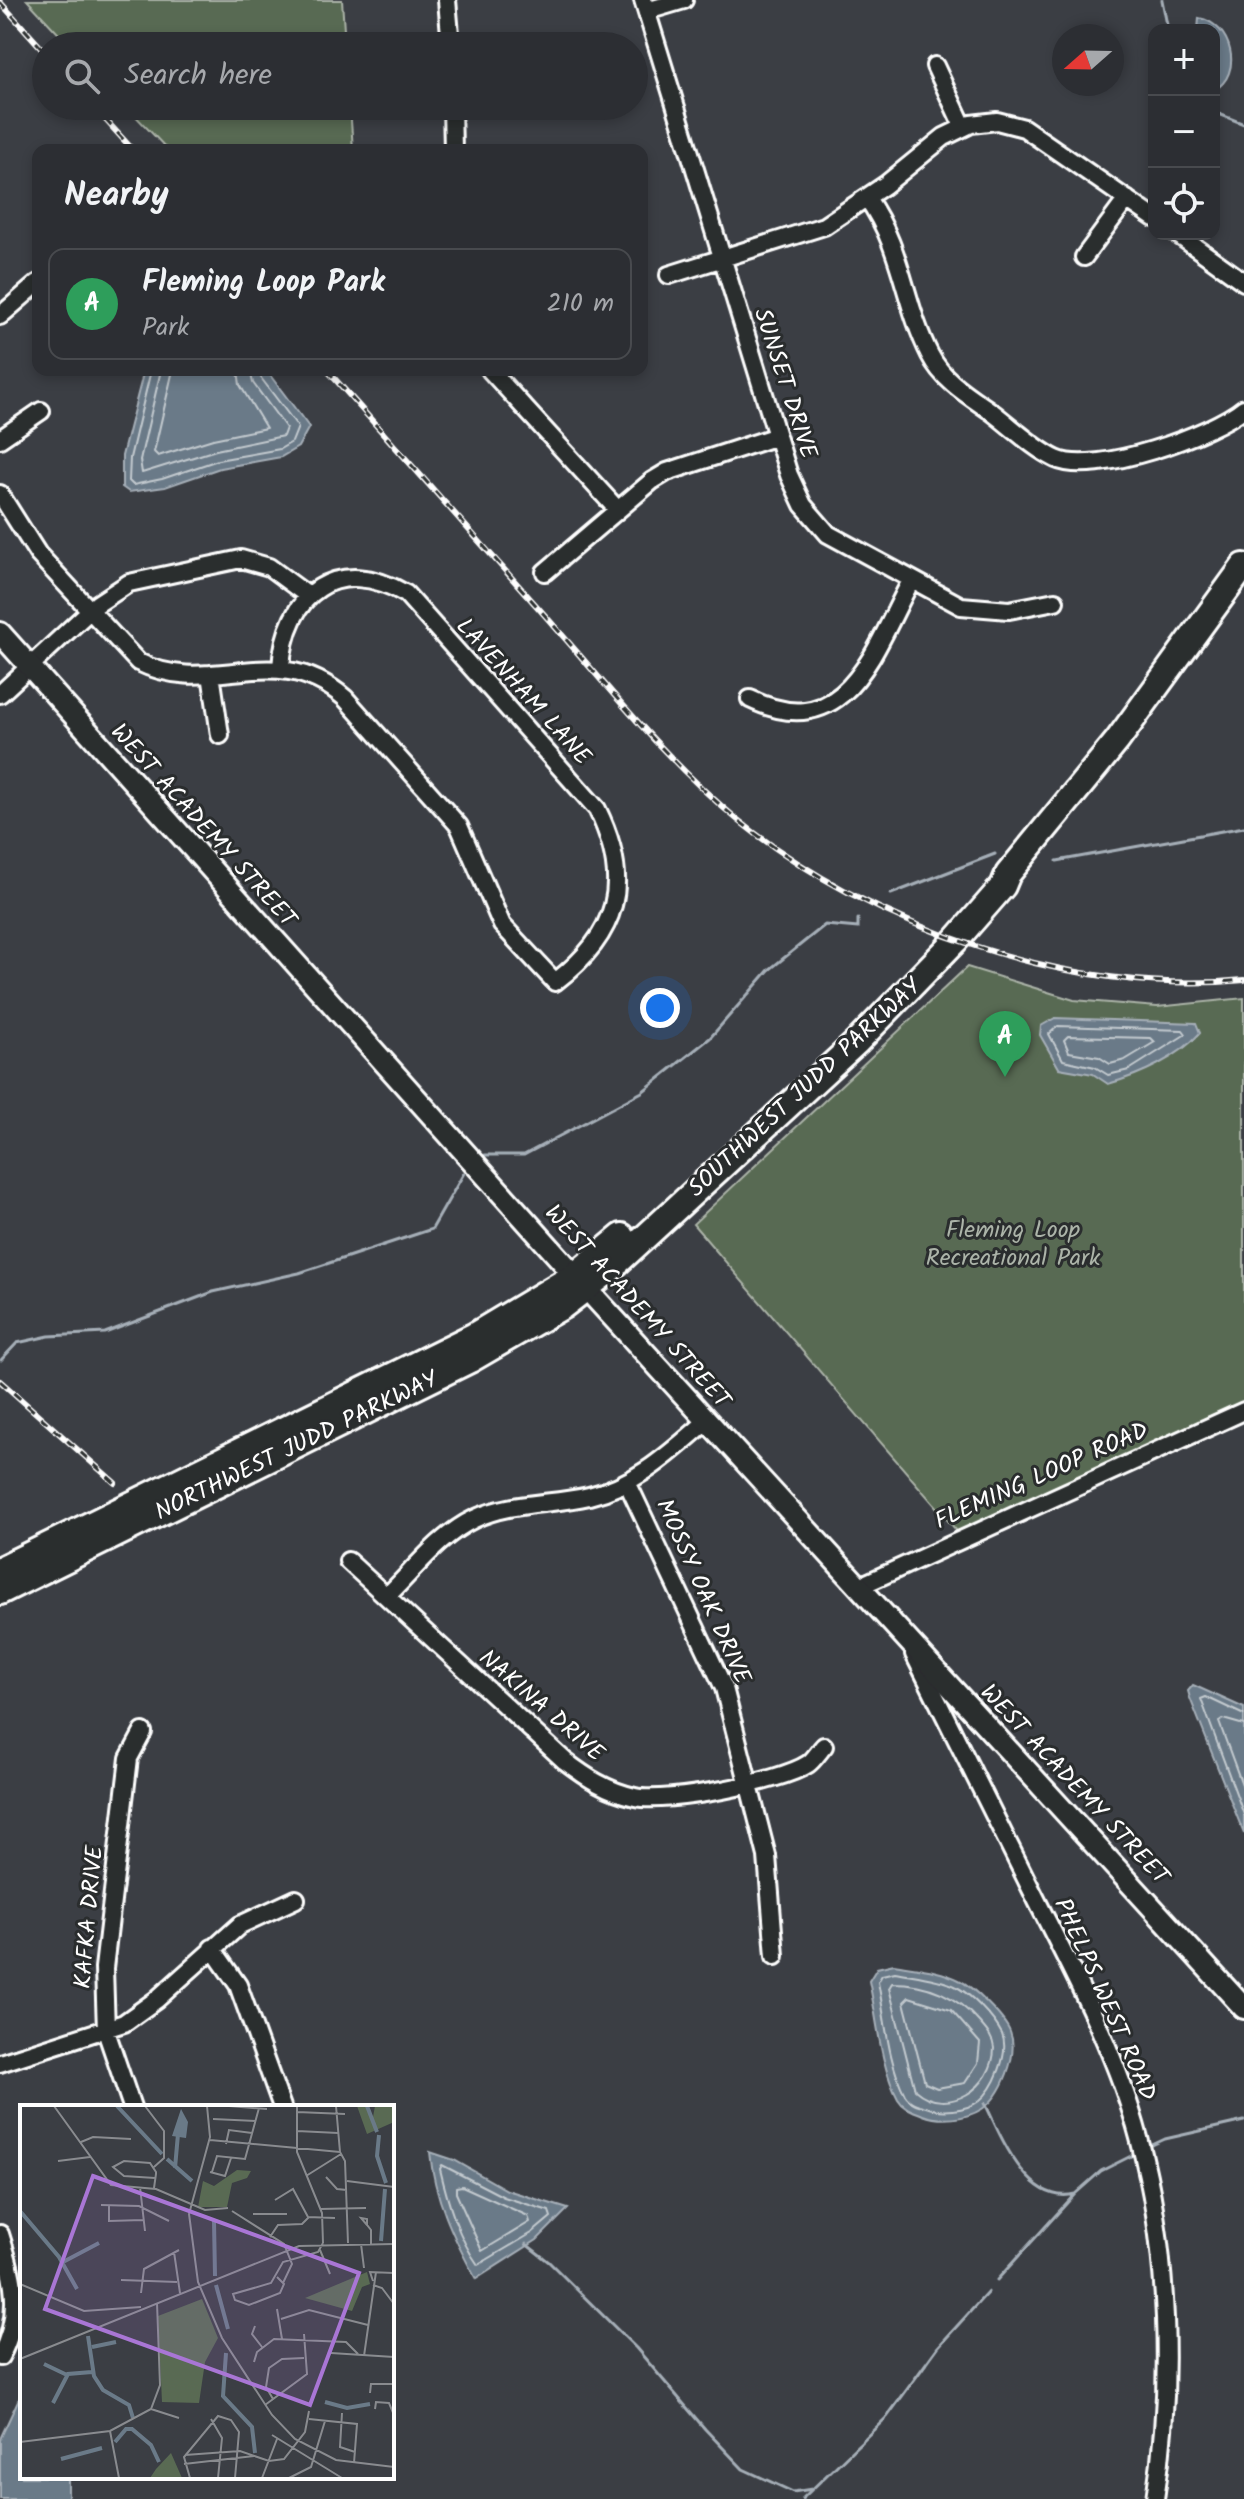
<!DOCTYPE html>
<html lang="en">
<head>
<meta charset="utf-8">
<style>
	:root { --surface:#2c2e33; --page:#383a3f; --text:#f1f3f6; --muted:#a6a8ac; --line:#484a4e; --accent:#95b2f1 }
	body { margin:0; font-family:Kalam,sans-serif; background:var(--page); color:var(--text) }
	.controls { position:absolute; right:24px; top:24px; display:grid; overflow:hidden; border-radius:16px; box-shadow:0 4px 12px #0003 }
	.controls button { width:72px; height:72px; display:grid; place-items:center; padding:0; border:0; border-bottom:2px solid var(--line); background:var(--surface); color:var(--text); font:40px sans-serif }
	.compass { position:absolute; left:1052px; top:24px; width:72px; height:72px; border-radius:50%; background:var(--surface); box-shadow:0 4px 12px #0003; rotate:250deg }
	.you { position:absolute; left:660px; top:1008px; width:28px; height:28px; margin:-20px; border:6px solid #fff; border-radius:50%; background:#1a73e8; box-shadow:0 0 0 12px #1a73e833 }
	.badge { display:grid; place-items:center; width:52px; height:52px; border-radius:50%; background:var(--accent); color:#fff; font-size:26px; font-weight:700 }
	.pin { position:absolute; translate:-50% -66px; filter:drop-shadow(0 2px 4px #0008) }
	.pin::after { content:''; position:absolute; top:42px; width:28px; height:24px; background:inherit; clip-path:polygon(0 0,100% 0,50% 100%) }
	.list { margin:0; padding:0; list-style:none }
	h2 { display:flex; justify-content:space-between; align-items:center; height:104px; margin:0; padding:0 32px; font-size:34px }
	h2 small { font-size:26px; font-weight:400; color:var(--muted) }
	.list li { display:grid; grid-template-columns:52px 1fr auto; gap:24px; align-items:center; box-sizing:border-box; height:112px; margin:0 16px 16px; padding:0 16px; border:2px solid var(--line); border-radius:16px }
	.list b { display:block; font-size:30px; white-space:nowrap }
	.list p { margin:0; font-size:26px; white-space:nowrap; color:var(--muted) }
	.list em { font-size:26px; font-style:normal; color:var(--muted) }
	.icon { flex:none; width:44px; height:44px; fill:none; stroke:currentColor; stroke-width:2; stroke-linecap:round; stroke-linejoin:round }
	.map { position:relative; flex:none; width:1244px; height:2499px; overflow:hidden }
	.search { position:absolute; background:var(--surface); box-shadow:0 4px 12px #0003; left:32px; top:32px; width:616px; height:88px; display:flex; align-items:center; gap:20px; box-sizing:border-box; padding:0 28px; border-radius:44px; color:var(--muted); font-size:30px }
	.panel { position:absolute; background:var(--surface); box-shadow:0 4px 12px #0003; left:32px; top:144px; width:616px; height:232px; border-radius:16px }
	.map>svg:first-child { display:block }
	.green { fill:#596a53; stroke:#acb4a9; stroke-width:2 }
	.water { fill:#6a7a88; stroke:#a6afb8; stroke-width:2 }
	.lines { fill:none; stroke-linecap:round; stroke-linejoin:round }
	.shore { stroke:#c3cacf; stroke-width:2 }
	.stream { stroke:#a6afb8; stroke-width:3 }
	.minor-casing { stroke:#fff; stroke-width:22 }
	.major-casing { stroke:#fff; stroke-width:26 }
	.highway-casing { stroke:#fff; stroke-width:30 }
	.minor { stroke:#2a2d2e; stroke-width:16 }
	.major { stroke:#2a2d2e; stroke-width:20 }
	.highway { stroke:#2a2d2e; stroke-width:24 }
	.rail-casing { stroke:#fff; stroke-width:6 }
	.rail { stroke:#2a2d2e; stroke-width:3; stroke-dasharray:9; stroke-linecap:butt }
	.labels { text-anchor:middle; stroke-width:6; stroke-linejoin:round; paint-order:stroke }
	.street-label { font-size:24px; fill:#fff; stroke:#2a2d2e }
	.park-label { font-size:24px; fill:#acb4a9; stroke:#2a2d2e }
	.inset-river { fill:none; stroke:#6a7a88; stroke-width:4 }
	.inset-road { fill:none; stroke:#898b8f; stroke-width:2 }
	.view { fill:#a976d5; fill-opacity:0.15; stroke:#a976d5; stroke-width:4 }
	.inset-edge { fill:none; stroke:#fff; stroke-width:4 }
</style>
</head>
<body>
<div class="map">
<svg width="1244" height="2499" viewBox="0 0 1244 2499">
	<rect width="100%" height="100%" fill="#3b3e44"/>
	<filter id="ink" filterUnits="userSpaceOnUse"><feTurbulence type="fractalNoise" baseFrequency=".0125" numOctaves="2"/><feDisplacementMap in="SourceGraphic" scale="16" xChannelSelector="R" yChannelSelector="G"/><feConvolveMatrix kernelMatrix="1 2 1 2 8 2 1 2 1" color-interpolation-filters="sRGB"/></filter>
	<g filter="url(#ink)">
		<path class="green" d="M27,0H342L345,46H70Z
			M126,106H350L353,150H168Z
			M967,967L1074,1000L1157,1007L1244,998V1419L962,1537L693,1224Z"/>
		<path class="water" d="M1199,18C1232,24 1244,74 1214,90V30H1198Z
			M144,370H266L309,427L298,447L281,457L220,468L165,487L129,492L122,487V456Z
			M1055,1018L1196,1023L1200,1033C1178,1058 1140,1075 1108,1084L1093,1074L1059,1068L1040,1035L1041,1026Z
			M1193,1685L1244,1708V1834L1190,1698L1188,1691Z
			M894,1964C915,1968 940,1970 959,1980C973,1987 1004,2017 1010,2032C1019,2054 1002,2096 982,2109C966,2119 941,2122 923,2115C914,2111 904,2109 898,2099C880,2066 877,2017 869,1981L877,1968Z
			M430,2152L454,2160L507,2190L568,2209L537,2240L476,2279C454,2239 434,2198 430,2152Z
			M22,2392V2477H68V2499H0V2439Z"/>
		<g class="lines">
			<path class="shore" d="M151,370L130,458L129,481L133,485L162,479L218,460L280,449L292,442L298,427L261,378L260,370
				M161,370L140,460L142,473L216,450L283,436L286,428L253,383L250,370
				M173,370L154,452L158,456L213,439L266,428L240,385L238,370
				M1058,1026L1183,1030L1186,1034L1129,1070L1108,1075L1095,1067L1063,1060L1049,1034Z
				M1068,1036L1151,1038L1155,1042L1125,1060L1110,1064L1099,1057L1069,1052L1064,1040Z
				M1244,1715L1206,1697L1201,1699L1244,1815
				M1244,1725L1223,1719L1219,1722L1244,1790
				M895,1972C915,1976 937,1978 955,1986C971,1994 994,2018 1002,2034C1010,2053 994,2089 979,2101C966,2111 941,2113 926,2107C918,2105 910,2103 905,2095C888,2063 885,2017 878,1982L882,1975Z
				M892,1983C928,1983 956,1995 979,2022C986,2030 993,2037 994,2048C994,2088 947,2118 915,2090L889,1988Z
				M909,1997L951,2010L980,2043L978,2063L965,2083L937,2088L925,2083L904,2002Z
				M442,2165L504,2197L549,2211L551,2217L532,2233L478,2265C458,2237 448,2203 440,2169Z
				M462,2186L528,2216L530,2222L482,2251L456,2193V2187Z"/>
			<path class="stream" d="M1162,0L1168,30
				M1214,112L1244,124
				M1057,861L1244,827
				M891,894L995,854
				M485,1155H524L642,1092L710,1038L769,970L825,925L858,928V919
				M1,1360L17,1343L49,1336L105,1333L213,1292L299,1273L432,1229L464,1173
				M985,2103C1001,2137 1028,2206 1075,2194
				M1150,2146L1165,2139L1244,2121
				M526,2244L549,2262L636,2348L705,2429L743,2469L793,2492L812,2489
				M997,2280L1075,2194L1101,2171L1133,2155
				M802,2499L887,2417L938,2347L988,2292"/>
			<defs>
				<path id="minor" d="M447,0L451,46
					M643,0L789,475L803,505L828,534L961,606L1009,610L1055,601
					M647,11L684,0
					M935,66L963,126
					M452,106L453,150
					M867,198C903,249 903,302 930,355C943,381 969,396 992,412C1012,427 1033,448 1056,459C1095,477 1213,434 1244,408
					M1177,234L1244,282
					M1084,257L1127,199
					M669,275L824,226L885,185L944,137L971,124L997,121L1024,128L1154,218
					M0,316L38,283
					M490,370L616,508
					M0,439L41,411
					M0,494L38,554L138,662C212,699 274,637 345,698L459,826L502,925L555,982C618,934 633,882 597,809L406,594C338,554 285,593 281,668
					M545,572L652,481L667,472L777,436
					M211,674L220,735
					M0,694L97,604L129,583L241,559L269,567L307,595
					M750,699C847,746 874,649 911,581
					M627,1482L724,1688L767,1856L775,1956
					M348,1561L565,1761C586,1777 607,1791 635,1797C666,1804 781,1782 808,1764C814,1760 819,1751 824,1746
					M860,1586L1244,1411
					M387,1596C414,1570 440,1535 474,1519C509,1502 551,1505 589,1496C637,1485 671,1452 707,1421
					M914,1654C957,1739 999,1824 1041,1909C1078,1982 1118,2058 1139,2138C1169,2251 1173,2384 1155,2499
					M212,1948L238,1985L282,2107
					M0,2063L124,2023L156,2000L240,1925L296,1899
					M132,2107L106,2031L104,1968L129,1758L143,1732
					M0,2234C14,2278 23,2315 0,2357"/>
				<path id="major" d="M0,633L587,1289L1244,2008"/>
				<path id="highway" d="M0,1569L473,1336L575,1275L622,1236
					M0,1592L470,1360L563,1306L606,1273L857,1042L955,941L1003,886L1008,874L1117,741L1244,566"/>
			</defs>
			<use href="#minor" class="minor-casing"/>
			<use href="#major" class="major-casing"/>
			<use href="#highway" class="highway-casing"/>
			<use href="#minor" class="minor"/>
			<use href="#major" class="major"/>
			<use href="#highway" class="highway"/>
			<defs>
				<path id="rail" d="M0,2L46,53
					M93,106L133,150
					M327,370C406,459 485,547 563,636C618,699 673,767 738,820C870,927 1073,997 1244,980
					M0,1381L115,1483"/>
			</defs>
			<use href="#rail" class="rail-casing"/>
			<use href="#rail" class="rail"/>
		</g>
	</g>
	<g class="labels">
		<g class="street-label">
			<text transform="translate(786 383) rotate(72)" y="8">SUNSET DRIVE</text>
			<text transform="translate(524 691) rotate(48)" y="8">LAVENHAM LANE</text>
			<text transform="translate(204 825) rotate(48)" y="8">WEST ACADEMY STREET</text>
			<text transform="translate(804 1087) rotate(-43)" y="8">SOUTHWEST JUDD PARKWAY</text>
			<text transform="translate(638 1306) rotate(48)" y="8">WEST ACADEMY STREET</text>
			<text transform="translate(296 1445) rotate(-26)" y="8">NORTHWEST JUDD PARKWAY</text>
			<text transform="translate(1041 1475) rotate(-24)" y="8">FLEMING LOOP ROAD</text>
			<text transform="translate(704 1591) rotate(66)" y="8">MOSSY OAK DRIVE</text>
			<text transform="translate(542 1705) rotate(41)" y="8">NAKINA DRIVE</text>
			<text transform="translate(1075 1784) rotate(47)" y="8">WEST ACADEMY STREET</text>
			<text transform="translate(88 1917) rotate(-85)" y="8">KAFKA DRIVE</text>
			<text transform="translate(1106 1999) rotate(66)" y="8">PHELPS WEST ROAD</text>
		</g>
		<g class="park-label">
			<text x="1013" y="1237">Fleming Loop<tspan x="1013" dy="28">Recreational Park</tspan></text>
		</g>
	</g>
	<g transform="translate(20 2105)">
		<rect width="374" height="374" fill="#3b3e44"/>
		<path d="M337,1H346L353,12L355,1H374V17L347,29ZM217,65L231,66L227,73L212,78L207,102H178L183,76L194,81ZM347,167L350,179L342,182L332,206L285,193ZM182,194L198,233L185,257L179,298L142,297L138,211ZM151,348L162,373H130L136,364Z" fill="#596a53"/>
		<path d="M161,4L168,17L166,33L152,31Z" fill="#6a7a88"/>
		<path class="inset-river" d="M97,1L142,49M347,1L357,27M359,30L357,51L366,78M147,54L172,76M155,63L158,29M0,106L39,152L57,184M194,116L195,171M361,136L365,84M43,157L79,138M196,180L208,224M68,231L74,271L83,285L109,300L113,313M72,242L96,237M206,248L203,291L232,322L235,348M24,259L47,270M305,297L327,303L350,299M33,298L48,269L72,267M95,337L106,324H112L131,340L139,357M41,354L82,343"/>
		<path class="inset-road" d="M34,1L91,80L136,84L185,105L208,103M125,1L144,26V53L134,62M187,1L190,32L169,109L178,177L202,233L252,310L275,334L316,355L374,362M209,1L247,4M277,1V47L302,108L303,138M316,1L320,47L325,56L328,138M277,7L325,9M193,14L236,16M277,26L318,28M190,35L320,47M61,37L73,32L111,34M206,39L209,25L232,28M38,56L70,52M190,67L205,71L211,53M192,67L197,51L225,54L239,3M286,71L321,49M306,72L317,84L327,85M327,76L374,82M120,82L125,126M134,83L136,69V67L130,58L104,56L93,62L104,71L135,73M255,95L273,84L288,112L315,113M81,100L119,101L149,116M89,100V116L123,115M300,104L346,103M212,106L264,139L272,159L263,178M233,109H267M347,120V114L341,113L347,120L351,125V139M250,132L258,120L282,119L289,112M341,139L344,163M300,145L310,169M154,147L160,188M257,172L264,179L260,188L229,200L215,195L213,189L251,178L263,157L298,147L303,138M101,175L157,177M353,176L350,167L374,168M0,179L64,206L121,202M353,180L362,183L374,199M121,188L124,164L159,145M257,204L262,234M261,214L289,205L348,220M235,221L232,229L242,242M311,248L374,252M344,251L356,167M0,254L279,141L374,139M234,257L237,247L254,234L326,237L338,249M350,288L351,279H374M253,294L246,282L249,263L262,254L284,253M245,300L287,269L284,229M131,304L159,313M355,304L356,297L369,298L374,310M322,308L320,342L335,347M191,314L202,333L198,373M289,314L337,319L334,358M90,326L99,373M252,330L322,373M0,337L90,326L131,304L140,280L137,198M165,350L220,346L249,356L264,354L285,327L289,306M164,359L234,351M170,373L164,352L198,311L211,315L219,327L215,373M242,373L257,334M269,373L291,362L305,316"/>
		<path class="view" d="M73,71L339,168L290,300L25,204Z"/>
		<rect width="374" height="374" class="inset-edge"/>
	</g>
</svg>
<div class="controls">
<button>+</button>
<button>−</button>
<button><svg class="icon" aria-label="locate" viewBox="0 0 24 24"><circle cx="12" cy="12" r="6"/><path d="M12 2v4M12 18v4M2 12h4M18 12h4"/></svg></button>
</div>
<svg class="compass" viewBox="-18 -18 36 36"><path d="M0-13l5 13h-10z" fill="#e53935"/><path d="M0 13l5-13h-10z" fill="#a6a8ac"/></svg>
<div class="you"></div>
<div class="pin badge" style="left:1005px;top:1077px;background:#2e9e5b">A</div>
<div class="search"><svg class="icon" aria-label="search" viewBox="0 0 24 24"><circle cx="10" cy="10" r="6"/><path d="M15 15l6 6"/></svg>Search here</div>
<section class="panel">
<h2>Nearby<small></small></h2>
<ul class="list">
<li><span class="badge" style="background:#2e9e5b">A</span><div><b>Fleming Loop Park</b><p>Park</p></div><em>210 m</em></li>
</ul>
</section>
</div>
</body>
</html>
